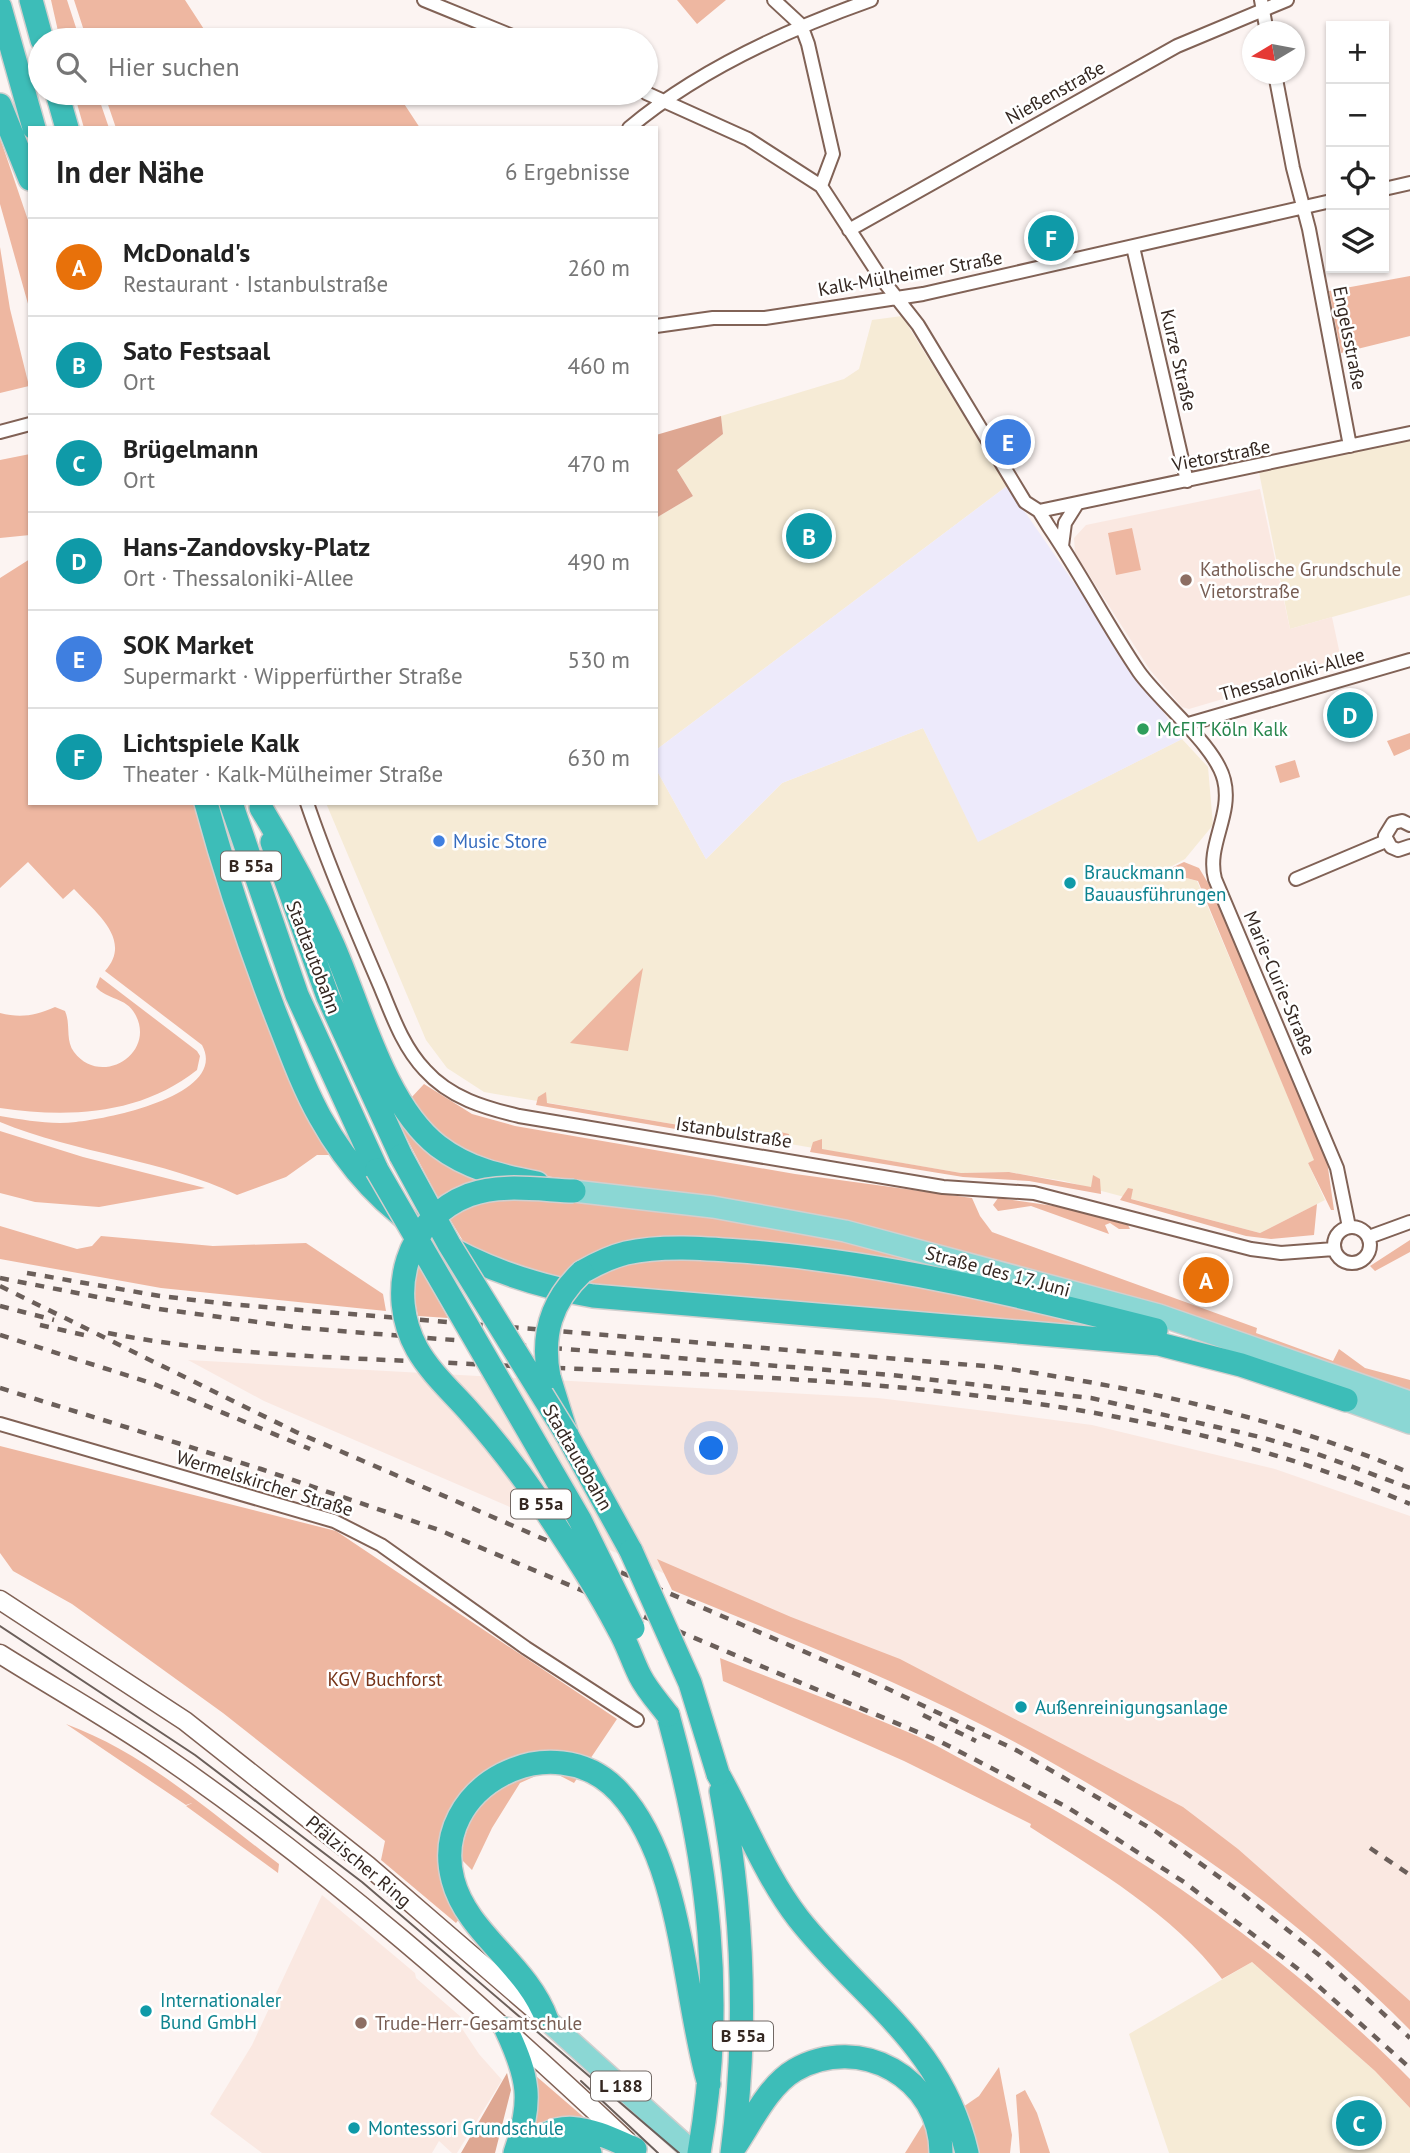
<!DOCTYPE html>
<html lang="de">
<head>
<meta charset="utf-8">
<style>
	:root { --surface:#fff; --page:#f2f2f2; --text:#222; --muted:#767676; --line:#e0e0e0; --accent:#ea580c }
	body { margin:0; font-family:"PT Sans",sans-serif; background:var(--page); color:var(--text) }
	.controls { position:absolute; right:21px; top:21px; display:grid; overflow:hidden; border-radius:0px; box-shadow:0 2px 5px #0004 }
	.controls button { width:63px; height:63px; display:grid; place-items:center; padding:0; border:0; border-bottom:2px solid var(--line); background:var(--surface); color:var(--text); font:35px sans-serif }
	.compass { position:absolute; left:1242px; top:21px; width:63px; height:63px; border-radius:50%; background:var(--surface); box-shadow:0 2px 5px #0004; rotate:260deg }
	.you { position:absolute; left:712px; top:1449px; width:24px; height:24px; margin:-18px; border:5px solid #fff; border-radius:50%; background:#1a73e8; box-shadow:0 0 0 10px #1a73e833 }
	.badge { display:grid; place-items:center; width:46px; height:46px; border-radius:50%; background:var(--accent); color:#fff; font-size:23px; font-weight:700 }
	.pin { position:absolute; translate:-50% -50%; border:4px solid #fff; box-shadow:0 2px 7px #0006 }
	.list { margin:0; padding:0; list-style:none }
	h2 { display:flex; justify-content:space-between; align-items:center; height:91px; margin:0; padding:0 28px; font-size:30px }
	h2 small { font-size:23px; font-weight:400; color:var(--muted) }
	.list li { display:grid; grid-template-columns:46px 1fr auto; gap:21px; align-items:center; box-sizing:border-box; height:98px; padding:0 28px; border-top:2px solid var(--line) }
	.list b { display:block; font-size:26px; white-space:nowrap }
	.list p { margin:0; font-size:23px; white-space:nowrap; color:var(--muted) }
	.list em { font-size:23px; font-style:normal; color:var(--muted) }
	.icon { flex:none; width:38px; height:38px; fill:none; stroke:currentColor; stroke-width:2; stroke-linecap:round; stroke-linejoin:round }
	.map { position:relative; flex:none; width:1410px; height:2153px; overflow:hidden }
	.search { position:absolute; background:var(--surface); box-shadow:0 2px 5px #0004; left:28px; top:28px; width:630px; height:77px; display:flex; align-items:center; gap:18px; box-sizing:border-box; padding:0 24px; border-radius:38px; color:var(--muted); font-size:26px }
	.panel { position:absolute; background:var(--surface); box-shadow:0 2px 5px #0004; left:28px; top:126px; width:630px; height:679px; border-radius:0px }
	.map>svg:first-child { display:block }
	.commercial { fill:#f6ebd6 }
	.industrial { fill:#edeafb }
	.built { fill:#fae8e1 }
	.green { fill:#eeb7a1 }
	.forest { fill:#dea792 }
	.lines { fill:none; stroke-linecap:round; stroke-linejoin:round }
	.street-casing { stroke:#816256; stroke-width:16 }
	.secondary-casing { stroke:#816256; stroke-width:21 }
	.primary-casing { stroke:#d2cfce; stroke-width:24 }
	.highway-casing { stroke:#d2cfce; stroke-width:26 }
	.street { stroke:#fff; stroke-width:12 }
	.secondary { stroke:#fff; stroke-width:18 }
	.primary { stroke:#8bd7d4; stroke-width:21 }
	.highway { stroke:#3dbdb8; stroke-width:23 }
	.tram { stroke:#6b5f5a; stroke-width:2 }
	.rail { stroke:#6b5f5a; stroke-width:4.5; stroke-dasharray:9 9; stroke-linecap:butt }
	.highway-bridge-casing { stroke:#d2cfce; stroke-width:26; stroke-linecap:butt }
	.highway-bridge { stroke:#3dbdb8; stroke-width:23 }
	.education-dot { fill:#8d6e63; stroke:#fff; stroke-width:2.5 }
	.leisure-dot { fill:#2e9e5b; stroke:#fff; stroke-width:2.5 }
	.shop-dot { fill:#3f7fe0; stroke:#fff; stroke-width:2.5 }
	.culture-dot { fill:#0f9aa8; stroke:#fff; stroke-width:2.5 }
	.labels { text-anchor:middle; stroke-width:5; stroke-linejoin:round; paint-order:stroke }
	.shield { fill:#fff; stroke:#716864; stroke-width:2 }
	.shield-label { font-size:18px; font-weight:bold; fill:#342721 }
	.street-label { font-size:19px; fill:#342721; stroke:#fff }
	.education-label { font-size:19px; fill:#785e54; stroke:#fff; text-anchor:start }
	.leisure-label { font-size:19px; fill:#27864d; stroke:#fff; text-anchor:start }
	.shop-label { font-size:19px; fill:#366cbe; stroke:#fff; text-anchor:start }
	.culture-label { font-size:19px; fill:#0d838f; stroke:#fff; text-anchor:start }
	.park-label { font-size:19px; fill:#763418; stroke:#fff }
</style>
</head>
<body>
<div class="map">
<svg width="1410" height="2153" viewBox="0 0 1410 2153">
	<rect width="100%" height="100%" fill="#fcf4f2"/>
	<path class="commercial" d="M902,316L1007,486L656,750V518L693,496L677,470L723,434L721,416L844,379L859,369L872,320Z
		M1410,440V595L1290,629L1259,472Z
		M923,728L979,841L1182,739L1208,767L1213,825L1185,859L1163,871L1197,881L1315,1160L1308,1163L1325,1200L1260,1233L1064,1181L1009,1172L961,1173L484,1092L447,1068L426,1040L326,803H656V769L706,859L782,783Z
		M1252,1962L1375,2071L1410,2108V2153H1169L1129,2034Z"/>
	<path class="industrial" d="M1007,486L1182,739L978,842L923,728L782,783L706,859L656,769V750Z"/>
	<path class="built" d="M1260,489L1290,629L1332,617L1342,664L1189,709L1182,707L1150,670L1075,553L1074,538L1086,525Z
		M188,1360L878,1398L994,1412L1092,1425L1275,1469L1410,1516V2008L1046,1738L264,1401Z
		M322,1895L415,1973L416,1978L461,2017V2027L479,2054L502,2080L457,2153H452L439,2141L432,2153H262L210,2114L252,2045Z"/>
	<path class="green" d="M51,0H67L80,40H60Z
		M74,0H185L211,40H87Z
		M677,0H726L697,24Z
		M74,93H97L109,128H84Z
		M104,93H397L420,128H116Z
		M0,138L30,226V311L0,204Z
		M0,247L10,309L29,386L0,393Z
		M1410,276V336L1341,353L1329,291Z
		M30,454V535L0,538V460Z
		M1132,528L1141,570L1116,575L1108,533Z
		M30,559V803H199L333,1155H317L286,1177L237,1195C163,1159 77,1154 0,1122V1116C25,1120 51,1125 76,1122C108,1119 229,1095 202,1045L105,971C133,940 96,913 74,889L63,899L28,862L0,888V578Z
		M1410,733V749L1394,756L1387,741Z
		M1295,760L1300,777L1280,783L1275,766Z
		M1184,862L1199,868L1211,888L1327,1161L1334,1210H1331L1308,1163L1314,1160L1198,881L1163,872Z
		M643,968L628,1051L570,1043Z
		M100,977L197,1051L200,1056L197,1070C140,1115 69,1118 0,1108V1013C20,1018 35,1016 55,1007L65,1011C71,1024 65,1040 74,1052C101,1088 157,1053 135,1014C126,997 107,1000 96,987Z
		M424,1084L472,1114L515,1126L795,1174L972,1198L980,1216L992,1232L1257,1328L1256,1333L1333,1361L1339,1349L1365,1368L1410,1380V1394L1162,1308L849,1221L694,1195L529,1174L498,1165L460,1149L430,1125L410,1099Z
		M546,1092L547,1103L774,1141L776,1131L789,1134L791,1149L536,1105L538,1097Z
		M397,1113L479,1180V1182L439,1200L394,1114Z
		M0,1131L83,1157L205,1188L99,1207L35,1202L0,1193Z
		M822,1139V1149L961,1173L1009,1172L1091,1187L1093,1175L1100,1179L1101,1194L1029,1181L963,1177L810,1152L813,1142Z
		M1128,1188L1133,1189L1131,1199L1260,1233L1317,1204L1314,1235L1271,1239L1246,1236L1120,1200Z
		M495,1198H579L753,1221L844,1239L1158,1321L1260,1359L1157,1326L996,1283L615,1245L578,1262L556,1284L472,1256L448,1216L478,1202Z
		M998,1198L1061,1207L1128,1225L1130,1229H1119L1110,1223L1105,1225L1109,1234L1031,1206L998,1211L993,1205Z
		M0,1226L77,1249L92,1246L101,1236L213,1246L306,1243L383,1294L386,1311L161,1288L0,1259Z
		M1410,1240V1252L1375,1271L1370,1266Z
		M672,1258H731L917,1280L1116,1330L580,1287C606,1263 639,1262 672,1258Z
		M417,1262L448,1318L418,1316L412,1287Z
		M0,1446L336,1531L617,1719L574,1783L549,1770L520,1783L492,1828L472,1870L459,1857L472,1813L442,1841L440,1874L460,1918L456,1923L381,1860L385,1841L223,1713L72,1604L13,1571L0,1553Z
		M657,1559L791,1617L900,1659L1183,1807L1238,1849L1410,2001V2030C1305,1923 1179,1834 1049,1761C930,1693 799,1642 672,1590Z
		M720,1658C785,1684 852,1707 917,1736C944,1749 970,1764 996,1778C1148,1858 1289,1957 1410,2079V2108L1375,2071L1252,1962L1222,1979C1173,1914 1098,1871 1030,1827L1031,1824L904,1761L723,1681Z
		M66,1724C147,1754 211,1813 279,1864L278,1873L186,1806L192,1803L186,1805Z
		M999,2067L1012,2135L1010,2153H976L963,2107L979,2096Z
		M533,2075L536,2076L587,2120L530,2141Z
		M1025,2090L1037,2113L1050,2153H1020L1016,2095Z
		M925,2121L935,2153H905Z"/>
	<path class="forest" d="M721,416L723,434L677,470L693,496L656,518V435Z
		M507,2073L511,2090L495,2153H461Z"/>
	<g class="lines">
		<defs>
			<path id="street" d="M424,0L522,40
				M774,0L801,25L808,44L833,154L821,186
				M1261,0L1267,32
				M1275,74L1293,168L1309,229L1350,446
				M646,93L748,139L821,186L881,278L918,325L1025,502L1039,511L1049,527C1081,574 1107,625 1139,672C1161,703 1216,746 1224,780C1233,815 1206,845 1215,879L1337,1168L1349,1227
				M629,128C698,70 786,30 871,0
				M1384,189L1410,183
				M849,230L1177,46L1287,0
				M1133,247L1187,481
				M656,326L713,318H765L923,294L1331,201
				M0,432L30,424
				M1039,511L1410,433
				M1062,546L1065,523L1077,504
				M1185,725L1410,660
				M307,803C328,865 354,926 380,986C392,1015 403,1047 425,1070C450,1098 485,1108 519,1116L943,1187L1034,1193L1251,1249L1281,1253L1334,1249
				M1410,825L1402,821L1393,823L1385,836L1391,847L1398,850L1410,846
				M1296,879L1386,841
				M1334 1245a18 18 0 1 1 36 0a18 18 0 1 1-36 0Z
				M1369,1237L1410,1222
				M0,1424L334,1521L381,1545L526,1648L637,1720"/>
			<path id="secondary" d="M0,1600L185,1721L367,1865L543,2017
				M0,1654C54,1688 110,1719 162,1755C329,1870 480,2003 627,2141"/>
			<path id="primary" d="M574,1191L713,1207L845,1231L1159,1315L1410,1402
				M1346,1400L1410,1423
				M547,2020L694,2153"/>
			<path id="highway" d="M31,0L42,40
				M0,7L34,128
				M57,93L67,128
				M0,105L30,179
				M206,803C225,873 248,942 274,1010C288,1045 301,1083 320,1117C380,1225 475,1275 593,1296L1159,1344L1241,1365L1346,1400
				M231,803L297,995L377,1170
				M261,808C288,852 312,897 333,945C360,1006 384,1104 438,1146C468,1169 501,1176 537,1183
				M272,842L328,997L401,1156
				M582,1272C596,1264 610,1257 626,1253C665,1244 713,1249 753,1252C890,1264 1023,1296 1156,1330
				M549,1377L567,1435L631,1551
				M668,1715C709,1863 726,2001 699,2153
				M718,1774C745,1822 765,1875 798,1918C863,2001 941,2042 967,2153
				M721,1791C744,1913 748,2031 732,2153
				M547,2020C527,1964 467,1934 453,1880C428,1786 554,1722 619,1792C684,1862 683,1997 709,2084
				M506,2029C529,2078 533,2101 515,2153
				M736,2145C752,2121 769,2085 795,2070C860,2033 941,2078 941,2153
				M544,2147C560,2140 576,2142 590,2153
				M526,2153C557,2110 597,2133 635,2149"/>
		</defs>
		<use href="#street" class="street-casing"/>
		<use href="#secondary" class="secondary-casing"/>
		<use href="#primary" class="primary-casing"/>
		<use href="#highway" class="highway-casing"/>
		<use href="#street" class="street"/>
		<use href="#secondary" class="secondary"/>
		<use href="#primary" class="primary"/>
		<use href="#highway" class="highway"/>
		<path class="tram" d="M0,1626L195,1755L362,1882L679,2153
			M581,2081L658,2153"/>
		<path class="rail" d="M27,1273L160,1296L228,1304L996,1367C1138,1388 1276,1416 1410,1473
			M0,1278L159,1309L303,1328L891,1375L1091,1398L1260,1437L1312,1452L1410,1488
			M0,1286L296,1432L863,1677L1016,1750L1155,1831L1240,1892L1319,1955L1410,2038
			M0,1306L54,1320
			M40,1325L88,1336
			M108,1333C215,1354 323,1357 432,1362C761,1380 1101,1372 1410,1504
			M0,1335L154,1384L310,1449
			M0,1388L261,1469L439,1530L941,1742L1067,1807L1184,1882L1306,1975L1410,2068
			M923,1715L976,1741
			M1370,1848L1410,1875"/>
		<defs>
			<path id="highway-bridge" d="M401,1156L449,1244L567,1435
				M377,1170L580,1520L633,1628
				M574,1191C541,1190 501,1183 469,1195C406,1219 386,1293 417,1349C430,1372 451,1391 468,1410C494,1439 518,1470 540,1502C567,1543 595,1584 618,1628C627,1643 632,1660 640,1676C647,1690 659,1703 668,1715
				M549,1377C541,1335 551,1301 582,1272
				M631,1551L690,1683L718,1774"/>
		</defs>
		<use href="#highway-bridge" class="highway-bridge-casing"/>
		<use href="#highway-bridge" class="highway-bridge"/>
	</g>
	<g class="education-dot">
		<circle cx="1186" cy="580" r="7"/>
		<circle cx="361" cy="2023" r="7"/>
	</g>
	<circle class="leisure-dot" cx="1143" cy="729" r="7"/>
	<circle class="shop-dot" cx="439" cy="841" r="7"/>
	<g class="culture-dot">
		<circle cx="1070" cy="883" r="7"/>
		<circle cx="1021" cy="1707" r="7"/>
		<circle cx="146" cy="2011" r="7"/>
		<circle cx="354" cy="2128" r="7"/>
	</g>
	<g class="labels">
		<g class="shield">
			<rect x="221" y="851.5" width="60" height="29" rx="5"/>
			<rect x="511" y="1489.5" width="60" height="29" rx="5"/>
			<rect x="713" y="2021.5" width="60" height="29" rx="5"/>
			<rect x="591" y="2071.5" width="60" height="29" rx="5"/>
		</g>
		<g class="shield-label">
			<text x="251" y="872">B 55a</text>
			<text x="541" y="1510">B 55a</text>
			<text x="743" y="2042">B 55a</text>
			<text x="621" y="2092">L 188</text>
		</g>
		<g class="street-label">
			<text transform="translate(1055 92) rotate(-29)" y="7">Nießenstraße</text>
			<text transform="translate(910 273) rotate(-10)" y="7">Kalk-Mülheimer Straße</text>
			<text transform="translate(1350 338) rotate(79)" y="7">Engelsstraße</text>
			<text transform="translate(1179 360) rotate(77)" y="7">Kurze Straße</text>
			<text transform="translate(1221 455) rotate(-11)" y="7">Vietorstraße</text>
			<text transform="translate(1292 674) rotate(-16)" y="7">Thessaloniki-Allee</text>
			<text transform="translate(314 957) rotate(69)" y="7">Stadtautobahn</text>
			<text transform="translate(1280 983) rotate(67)" y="7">Marie-Curie-Straße</text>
			<text transform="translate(734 1132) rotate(9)" y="7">Istanbulstraße</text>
			<text transform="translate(998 1271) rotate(15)" y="7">Straße des 17. Juni</text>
			<text transform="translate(578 1457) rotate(60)" y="7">Stadtautobahn</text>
			<text transform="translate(265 1483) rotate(17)" y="7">Wermelskircher Straße</text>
			<text transform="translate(359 1861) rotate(40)" y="7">Pfälzischer Ring</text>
		</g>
		<g class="education-label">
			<text x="1200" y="576">Katholische Grundschule<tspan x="1200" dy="22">Vietorstraße</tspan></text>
			<text x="375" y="2030">Trude-Herr-Gesamtschule</text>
		</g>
		<g class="leisure-label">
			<text x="1157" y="736">McFIT Köln Kalk</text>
		</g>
		<g class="shop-label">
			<text x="453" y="848">Music Store</text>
		</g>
		<g class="culture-label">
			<text x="1084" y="879">Brauckmann<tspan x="1084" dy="22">Bauausführungen</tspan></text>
			<text x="1035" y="1714">Außenreinigungsanlage</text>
			<text x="160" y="2007">Internationaler<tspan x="160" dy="22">Bund GmbH</tspan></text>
			<text x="368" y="2135">Montessori Grundschule</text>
		</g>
		<g class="park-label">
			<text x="385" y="1686">KGV Buchforst</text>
		</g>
	</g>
</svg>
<div class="controls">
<button>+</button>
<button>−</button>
<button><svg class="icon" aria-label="locate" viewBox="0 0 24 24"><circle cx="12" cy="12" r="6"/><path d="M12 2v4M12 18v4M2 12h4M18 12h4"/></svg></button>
<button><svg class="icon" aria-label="layers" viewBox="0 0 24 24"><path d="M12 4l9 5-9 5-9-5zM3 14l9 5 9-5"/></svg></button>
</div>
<svg class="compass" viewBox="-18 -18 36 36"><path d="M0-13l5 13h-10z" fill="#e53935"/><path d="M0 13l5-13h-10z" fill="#767676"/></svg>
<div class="you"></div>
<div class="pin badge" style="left:1206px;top:1280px;background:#e8710a">A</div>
<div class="pin badge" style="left:809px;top:536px;background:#0f9aa8">B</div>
<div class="pin badge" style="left:1359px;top:2123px;background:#0f9aa8">C</div>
<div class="pin badge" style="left:1350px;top:715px;background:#0f9aa8">D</div>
<div class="pin badge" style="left:1008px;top:442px;background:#3f7fe0">E</div>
<div class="pin badge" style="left:1051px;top:238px;background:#0f9aa8">F</div>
<div class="search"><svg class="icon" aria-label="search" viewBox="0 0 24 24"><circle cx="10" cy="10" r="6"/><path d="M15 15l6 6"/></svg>Hier suchen</div>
<section class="panel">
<h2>In der Nähe<small>6 Ergebnisse</small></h2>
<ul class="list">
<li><span class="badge" style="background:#e8710a">A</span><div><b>McDonald's</b><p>Restaurant · Istanbulstraße</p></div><em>260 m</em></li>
<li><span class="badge" style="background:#0f9aa8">B</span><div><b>Sato Festsaal</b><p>Ort</p></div><em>460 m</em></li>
<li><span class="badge" style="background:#0f9aa8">C</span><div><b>Brügelmann</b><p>Ort</p></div><em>470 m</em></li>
<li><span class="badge" style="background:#0f9aa8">D</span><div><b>Hans-Zandovsky-Platz</b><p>Ort · Thessaloniki-Allee</p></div><em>490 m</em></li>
<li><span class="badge" style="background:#3f7fe0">E</span><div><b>SOK Market</b><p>Supermarkt · Wipperfürther Straße</p></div><em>530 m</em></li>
<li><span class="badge" style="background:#0f9aa8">F</span><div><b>Lichtspiele Kalk</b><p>Theater · Kalk-Mülheimer Straße</p></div><em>630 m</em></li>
</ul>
</section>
</div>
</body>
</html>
